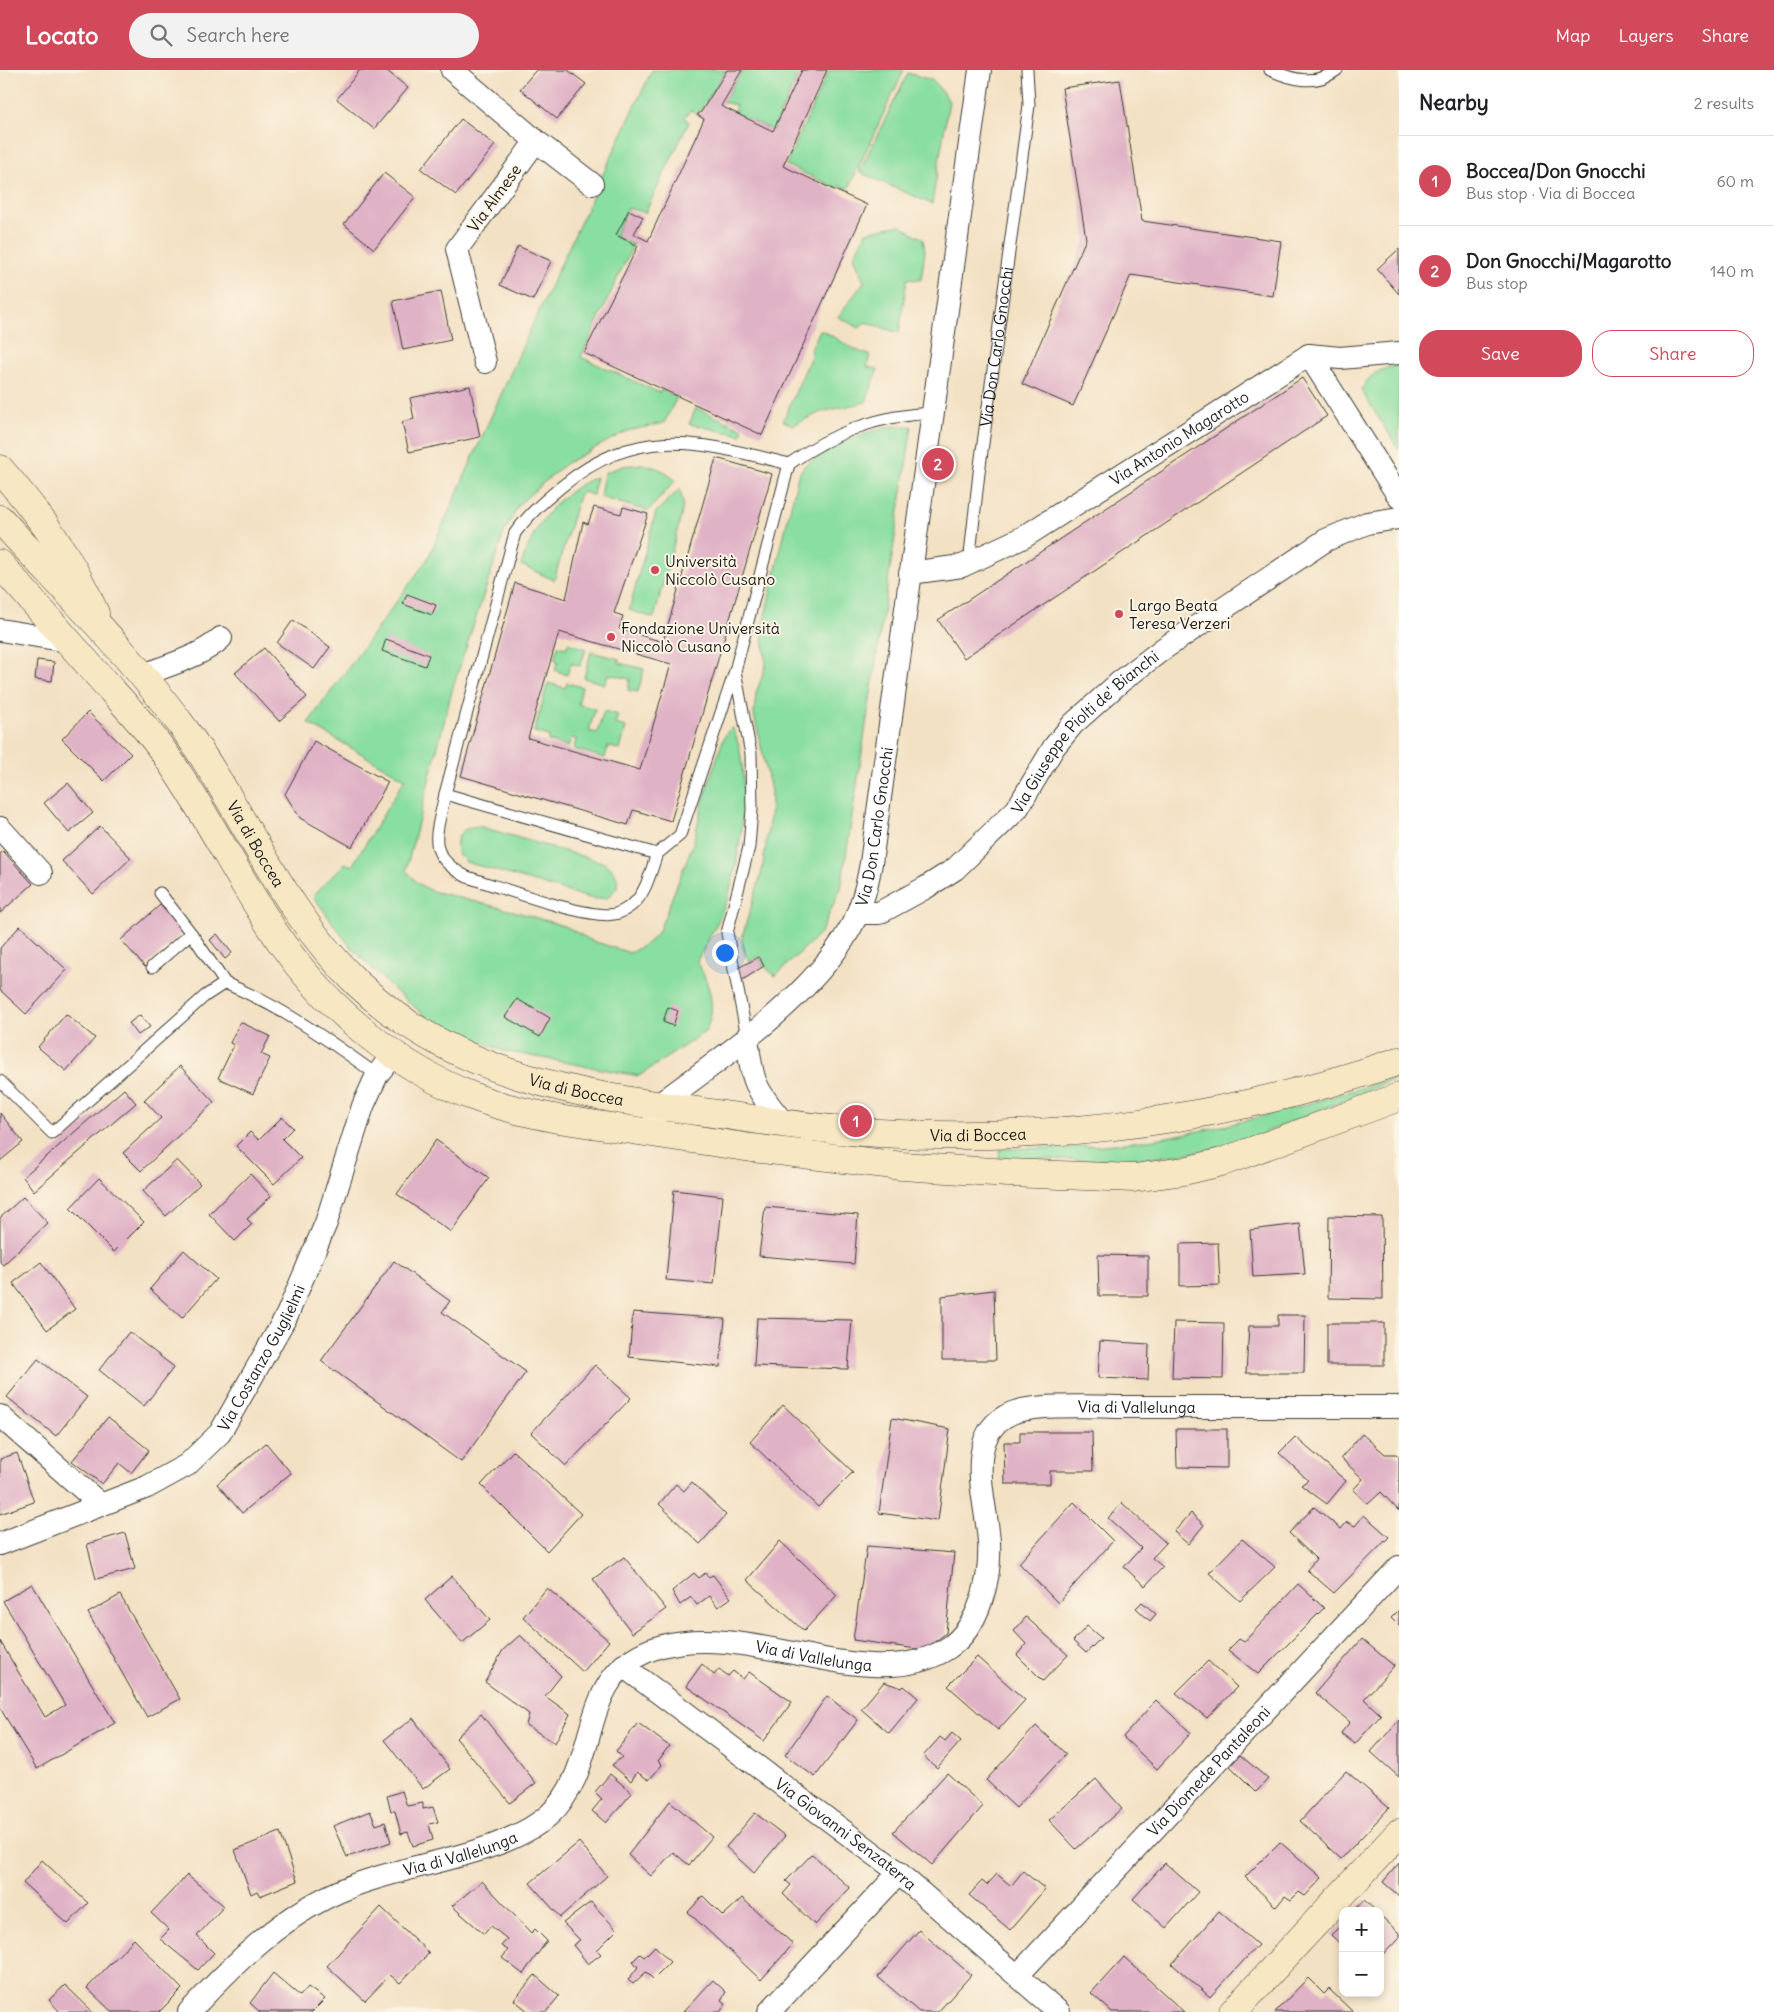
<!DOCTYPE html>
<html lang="en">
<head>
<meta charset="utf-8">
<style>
	:root { --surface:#fff; --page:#f2f2f2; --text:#202124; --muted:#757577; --line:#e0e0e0; --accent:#d1495b }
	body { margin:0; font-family:Delius,sans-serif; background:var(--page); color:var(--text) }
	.controls { position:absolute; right:15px; bottom:15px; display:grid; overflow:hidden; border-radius:10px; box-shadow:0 2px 8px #0003 }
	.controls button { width:45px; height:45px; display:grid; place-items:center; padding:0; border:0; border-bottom:1px solid var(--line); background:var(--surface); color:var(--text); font:25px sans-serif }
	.you { position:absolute; left:724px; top:882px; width:18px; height:18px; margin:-12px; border:4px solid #fff; border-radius:50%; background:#1a73e8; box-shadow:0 0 0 8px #1a73e833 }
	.badge { display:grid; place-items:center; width:32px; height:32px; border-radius:50%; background:var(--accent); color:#fff; font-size:16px; font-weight:700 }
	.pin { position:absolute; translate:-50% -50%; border:2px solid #fff; box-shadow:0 1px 5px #0006 }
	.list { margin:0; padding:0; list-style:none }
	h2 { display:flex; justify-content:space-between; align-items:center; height:65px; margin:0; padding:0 20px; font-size:21px }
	h2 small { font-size:16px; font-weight:400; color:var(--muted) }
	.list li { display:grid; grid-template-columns:32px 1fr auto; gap:15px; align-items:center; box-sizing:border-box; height:90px; padding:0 20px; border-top:1px solid var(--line) }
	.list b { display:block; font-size:19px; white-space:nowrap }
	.list p { margin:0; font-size:16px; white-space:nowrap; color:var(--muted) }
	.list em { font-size:16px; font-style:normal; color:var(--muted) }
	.actions { display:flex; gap:10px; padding:15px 20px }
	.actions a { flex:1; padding:11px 0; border:1px solid var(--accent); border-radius:20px; text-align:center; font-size:18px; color:var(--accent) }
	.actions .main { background:var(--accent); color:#fff }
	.icon { flex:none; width:28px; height:28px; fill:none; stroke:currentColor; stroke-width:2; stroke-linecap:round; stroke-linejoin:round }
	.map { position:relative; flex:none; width:1399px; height:1942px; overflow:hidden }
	header { display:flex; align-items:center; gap:30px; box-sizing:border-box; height:70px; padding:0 25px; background:var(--accent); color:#fff }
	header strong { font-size:24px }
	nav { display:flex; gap:28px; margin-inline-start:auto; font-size:18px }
	.search { width:350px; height:45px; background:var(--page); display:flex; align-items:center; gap:12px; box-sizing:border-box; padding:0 18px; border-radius:28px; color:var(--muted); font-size:19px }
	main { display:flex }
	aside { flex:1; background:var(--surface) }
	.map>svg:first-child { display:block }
	.green { fill:#89dea1; stroke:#527d5e }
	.building { fill:#e0b2c6; fill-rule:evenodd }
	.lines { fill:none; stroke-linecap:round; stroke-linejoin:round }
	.lane-casing { stroke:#3c3a35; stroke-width:13 }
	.street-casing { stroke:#3c3a35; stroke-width:24 }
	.secondary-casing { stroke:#3c3a35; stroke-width:29 }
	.lane { stroke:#fff; stroke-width:11 }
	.street { stroke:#fff; stroke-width:22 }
	.secondary { stroke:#f7e8c3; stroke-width:28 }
	.poi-dot { fill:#d1495b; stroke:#fcf5e5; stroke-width:2 }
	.labels { text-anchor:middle; stroke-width:4; stroke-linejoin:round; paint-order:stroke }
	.street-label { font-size:16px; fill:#1c1c1c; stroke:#fcf5e5 }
	.poi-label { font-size:16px; fill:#1c1c1c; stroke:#fcf5e5; text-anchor:start }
</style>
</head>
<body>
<header>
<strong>Locato</strong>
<div class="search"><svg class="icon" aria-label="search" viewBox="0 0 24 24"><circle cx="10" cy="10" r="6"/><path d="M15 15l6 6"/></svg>Search here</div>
<nav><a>Map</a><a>Layers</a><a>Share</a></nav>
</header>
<main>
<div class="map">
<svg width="1399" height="1942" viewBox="0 0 1399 1942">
	<rect width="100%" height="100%" fill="#fcf5e5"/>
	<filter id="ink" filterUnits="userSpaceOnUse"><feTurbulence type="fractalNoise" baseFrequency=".02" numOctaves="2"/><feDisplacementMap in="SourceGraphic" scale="10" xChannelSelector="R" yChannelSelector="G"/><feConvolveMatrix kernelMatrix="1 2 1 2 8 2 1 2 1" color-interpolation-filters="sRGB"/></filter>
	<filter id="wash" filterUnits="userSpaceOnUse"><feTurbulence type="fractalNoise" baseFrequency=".0096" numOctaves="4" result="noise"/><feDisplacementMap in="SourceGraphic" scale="20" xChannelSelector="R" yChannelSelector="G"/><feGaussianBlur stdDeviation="1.12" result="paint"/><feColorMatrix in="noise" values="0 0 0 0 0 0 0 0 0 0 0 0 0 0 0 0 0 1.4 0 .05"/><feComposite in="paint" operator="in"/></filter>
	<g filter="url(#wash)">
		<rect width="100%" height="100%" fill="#f3e1c4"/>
		<path class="green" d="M652,0H726L700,41L696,44L691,40L684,47L689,52L645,143L628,138L615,166L633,175L581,287L660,323L661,320L677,327L664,353L627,361L565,394L519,434L504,463L453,617L406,800L417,813L432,821L517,842L567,857L590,870L630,883L649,872L659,861L693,774L705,724L723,670L727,662L732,657C753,696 741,791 726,833C718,853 707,872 697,891C709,913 718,939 705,962L639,1006L504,981L430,950L392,918L349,875L313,826L345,793L352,796L405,709L308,653L427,490L529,262Z
			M743,0H800L773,60L736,44L734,41L736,35L723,32Z
			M829,0H904L848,119L839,115L837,118L786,95Z
			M908,3L934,11L949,31L932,134L859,102Z
			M900,155L923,169L925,181L921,210L907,209L899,263L865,252L860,258L838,247L864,212L854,186L866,162Z
			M820,260C839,268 848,279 870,285L867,297L878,299L866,332L821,342L793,355L783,351L812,284L810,282Z
			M1399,295V380L1361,320C1370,303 1381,299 1399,295Z
			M696,338L743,359L741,365L689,354Z
			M893,356H912L841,818L820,864L775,906L764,896L759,887L749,892L743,878L742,867L762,801L771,740V721L754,645L756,623L766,596L762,558L798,406L804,396L830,379L862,364Z
			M642,394C656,398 666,399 675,411L648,441L600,427L604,403L623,396Z
			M596,407L593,425L582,422L579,426L554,510L521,495C534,456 556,424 596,407Z
			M680,419L683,433L681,447L654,548L629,540L656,442Z
			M568,573L586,579L580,596L571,593L567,605L555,600L558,591L554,589L558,576L566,578Z
			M591,582L619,589V593L644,599L638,622L628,620L630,609L608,604L605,614L584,608Z
			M548,613L565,618L567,613L582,617L578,634L595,639L589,661L597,663L604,641L618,645L615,654L626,657L620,680L608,676L605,688L574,679L576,669L571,668L568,677L548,671L549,666L534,662Z
			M478,756L602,792C613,798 619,805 617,818L607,828L593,829L466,792L457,783C454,767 462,757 478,756Z
			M1399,1006V1008L1242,1072L1197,1082L1132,1091L999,1088L1000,1079C1034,1078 1069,1078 1103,1075C1203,1067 1304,1036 1399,1006Z"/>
		<g id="blocks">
			<path class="building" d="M360,0H386L408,18L374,59L337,29Z
				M536,0H568L586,14L557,49L520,19Z
				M727,0H742L721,36L773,61L802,0H827L783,96L867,135L762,365L584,283L638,176L616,165L629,140L643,147L634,164L648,171L704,49L697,45L701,42Z
				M1120,10L1142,151L1281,171L1273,226L1131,205L1073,336L1022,314L1086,169L1062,18Z
				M461,49L495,75L456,125L421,99Z
				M384,103L415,127L374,179L344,154Z
				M518,176L551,191L533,230L500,215Z
				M1399,179V224L1377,199Z
				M441,221L451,270L403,280L393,231Z
				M1302,308L1327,346L964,588L938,550Z
				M470,316L480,367L409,382L402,352L414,349L410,328Z
				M716,388L772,404L671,751L633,740L628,755L461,706L515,513L566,529L583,452L588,454L594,437L621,444L623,437L648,444L614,543L623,546L619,559L663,572ZM559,562L671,594L640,700L528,668Z
				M407,524L436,535L432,545L403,534Z
				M293,550L330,577L314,599L277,573Z
				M386,569L429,585L425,596L382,581Z
				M264,578L307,627L279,651L235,603Z
				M37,590L54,592L52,611L35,609Z
				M88,642L131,684L104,711L62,669Z
				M314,671L388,712L352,777L300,748L285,724Z
				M68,713L93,743L69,763L44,733Z
				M100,756L131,788L93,824L62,791Z
				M3,781L33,814L0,843V784Z
				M160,835L184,861L145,897L121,870Z
				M20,856L67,900L26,944L0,920V878Z
				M217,864L232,883L225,889L210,870Z
				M759,887L764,896L741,911L738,898Z
				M517,929L550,948L540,967L505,947Z
				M668,937L678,941L673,956L663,952Z
				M66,944L95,968L66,1001L38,977Z
				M140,945L150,957L138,965L129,953Z
				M240,952L270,966L261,984L270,988L253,1024L218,1008L234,975L230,973Z
				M180,996L214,1032L141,1101L123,1083L161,1048L144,1030Z
				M124,1019L136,1033L34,1121L23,1107Z
				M0,1043L23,1072L0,1091Z
				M282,1047L293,1058L282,1069L301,1088L274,1114L236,1076L250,1062L259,1070Z
				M436,1070L489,1108L451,1162L397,1124Z
				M177,1090L200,1114L166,1146L143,1121Z
				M250,1104L271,1126L247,1149L252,1154L235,1171L209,1144Z
				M99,1108L144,1152L114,1182L70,1138Z
				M674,1120L723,1126L714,1214L666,1210Z
				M23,1127L48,1153L3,1195L0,1192V1148Z
				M765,1137L858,1145L854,1194L759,1186Z
				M1329,1146L1382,1147L1383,1229L1328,1228Z
				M1300,1154L1305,1204L1253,1207L1250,1160Z
				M1218,1173L1220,1215L1180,1216V1174Z
				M184,1180L216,1209L182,1248L150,1219Z
				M1098,1185L1148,1186V1226H1099Z
				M394,1191L450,1231L442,1242L526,1302L461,1392L321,1291Z
				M41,1192L75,1239L47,1260L13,1213Z
				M994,1220L996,1290H942V1226Z
				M633,1242L725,1249L720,1297L629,1287Z
				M1278,1245H1305L1304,1303H1246L1249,1256H1278Z
				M757,1248L852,1250L848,1299L754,1296Z
				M1174,1252L1224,1253L1223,1309L1172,1308Z
				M1327,1253H1384V1295H1327Z
				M129,1262L174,1297L144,1336L99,1300Z
				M1100,1271L1149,1274L1148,1310L1098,1308Z
				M38,1289L87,1327L56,1366L7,1327Z
				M595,1295L631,1328L566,1396L531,1363Z
				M783,1335L853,1402L818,1437L750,1372Z
				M108,1347L149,1380L131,1403L119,1393L102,1414L72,1391Z
				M892,1348L950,1359L938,1451L879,1443Z
				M1176,1359H1227V1398L1177,1397Z
				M1020,1362H1092L1093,1401H1050V1414H1005L1004,1372H1020Z
				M1362,1364L1385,1384H1396L1399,1386V1441L1381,1422L1368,1434L1353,1420L1363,1409L1341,1388Z
				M1295,1367L1346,1411L1327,1434L1301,1415L1308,1410L1279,1383Z
				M266,1373L291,1403L242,1443L217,1414Z
				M513,1381L581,1444L547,1481L481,1415Z
				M17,1383L34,1432L0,1444V1389Z
				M692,1412L726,1445L700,1474L659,1434L676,1414L684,1421Z
				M1074,1432L1113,1471L1058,1533L1019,1493Z
				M1122,1433L1166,1473L1152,1488L1163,1497L1145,1516L1124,1497L1141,1478L1108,1448Z
				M1314,1437L1341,1459L1347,1452L1355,1456L1364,1445L1389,1467L1334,1523L1307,1500L1316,1489L1289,1463Z
				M1191,1443L1204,1455L1188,1474L1174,1462Z
				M125,1463L135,1499L96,1509L87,1474Z
				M1242,1469L1275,1497L1240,1531L1209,1503Z
				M780,1471L837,1525L804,1561L747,1510Z
				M867,1476L954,1483L946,1563L924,1580L853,1570Z
				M624,1487L666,1539L632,1563L593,1509Z
				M694,1503L699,1508L705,1503L708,1507L713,1505L731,1528L718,1537L709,1526L697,1535L691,1527L680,1535L672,1521Z
				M452,1506L490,1550L462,1573L425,1530Z
				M32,1514L115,1653L37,1699L0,1638V1571L45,1647L65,1635L3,1531Z
				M1298,1514L1324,1538L1258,1604L1228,1580L1239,1569L1244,1572Z
				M547,1518L609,1571L583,1602L523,1547Z
				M120,1525L180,1629L147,1647L88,1543Z
				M1142,1532L1156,1544L1150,1551L1136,1538Z
				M1399,1540V1556L1391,1548Z
				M1026,1547L1068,1585L1043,1611L1017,1585L1026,1574L1014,1561Z
				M1087,1556L1101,1568L1086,1583L1073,1571Z
				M520,1565L561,1606L545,1626L570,1644L555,1673L526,1655L529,1644L485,1612L503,1580Z
				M1362,1569L1394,1596L1364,1629L1381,1645L1355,1674L1341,1663L1350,1652L1315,1623Z
				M977,1587L1025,1630L998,1660L948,1616Z
				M1208,1591L1237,1617L1207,1648L1176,1623Z
				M702,1594L714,1605L719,1599L728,1606L733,1601L743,1609L749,1602L792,1632L764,1671L686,1616Z
				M884,1612L902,1618L904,1616L918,1628L889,1663L861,1639Z
				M827,1626L858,1650L815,1707L785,1685Z
				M1156,1630L1191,1663L1157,1699L1123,1667Z
				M481,1644L536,1713L510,1733L456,1668Z
				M413,1648L450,1699L423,1719L384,1670Z
				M1399,1650V1707L1371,1682Z
				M638,1653L669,1676L658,1691L662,1695L649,1710L637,1702L631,1711L612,1695L622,1687L616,1681Z
				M1036,1656L1066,1684L1016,1738L986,1710Z
				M952,1663L961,1671L937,1698L923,1686L940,1667L945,1671Z
				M1240,1685L1268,1709L1256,1722L1230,1696Z
				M1346,1701L1389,1738L1341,1789L1300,1751Z
				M947,1703L983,1736L932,1795L893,1762Z
				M610,1704L632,1723L606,1753L592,1741L602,1729L595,1722Z
				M1096,1709L1122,1738L1076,1779L1049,1750Z
				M402,1721L407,1736L423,1733V1739L433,1737L438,1752L429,1754L433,1770L413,1776L408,1762L401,1764L395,1741H391L387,1726Z
				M670,1731L712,1767L689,1795L673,1782L651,1806L628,1785Z
				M370,1741L376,1755L385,1752L391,1772L347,1787L333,1756Z
				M755,1743L785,1766L754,1803L726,1777Z
				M280,1762L297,1811L260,1826L257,1821L251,1824L235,1780Z
				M579,1772L607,1806L560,1847L530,1813Z
				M1280,1772L1322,1808L1305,1826L1299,1822L1291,1830L1285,1826L1276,1837L1245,1807Z
				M812,1784L850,1818L815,1855L783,1824L791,1815L786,1811Z
				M42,1790L88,1833L68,1854L23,1813Z
				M1165,1793L1198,1822L1166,1858L1133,1829Z
				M1399,1793V1826L1383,1812Z
				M1023,1801L1045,1819L1010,1860L969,1825L982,1811L987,1815L997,1804L1011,1816Z
				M187,1805L224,1836L197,1866L214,1883L198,1900L160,1869L169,1860L151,1843Z
				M482,1811L531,1863L535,1859L547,1871L523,1904L502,1888L508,1880L501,1876L507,1869L491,1856L484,1864L452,1836Z
				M703,1826L723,1846L742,1828L793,1874L761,1910L688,1842Z
				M1364,1830L1376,1841H1354Z
				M591,1832L617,1860L597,1880L601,1884L588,1894L573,1875L580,1870L563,1853Z
				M381,1837L429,1883L400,1913L390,1905L365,1931L327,1896Z
				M1219,1841L1258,1875L1210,1927L1172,1894Z
				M1380,1845L1399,1863V1868L1380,1888Z
				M1343,1853V1877L1331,1865Z
				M919,1860L971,1905L938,1942H919L878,1907Z
				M134,1869L182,1919L159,1942H112L87,1918Z
				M655,1876L670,1892L653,1909L646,1902L633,1914L628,1910L638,1897L633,1891L640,1884L644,1887Z
				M1124,1887L1184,1942H1112L1091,1923Z
				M273,1903L300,1926L308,1917L325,1929L312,1942H260L250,1933Z
				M535,1905L559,1926L546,1942H529L514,1930Z
				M1308,1908L1324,1924L1329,1919L1353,1942H1275Z
				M713,1910L726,1922L721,1930L726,1934L720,1942H683Z
				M65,1915L93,1942H60L49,1930Z"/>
		</g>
	</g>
	<g filter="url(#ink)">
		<use href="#blocks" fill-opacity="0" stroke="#3c3a35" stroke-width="1"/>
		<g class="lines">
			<defs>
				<g id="lane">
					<path d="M1270,0C1293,10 1316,16 1337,0"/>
					<path d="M789,394C834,362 879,345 933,343"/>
					<path id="s1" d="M969,493L979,403L1029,35L1027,0"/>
					<path d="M735,601L680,765L657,784L445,724L515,463C531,442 541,434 561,417C639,353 699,372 789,394L735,601L751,684L752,740L749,777L727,863L747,967"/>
					<path d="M445,724C437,765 424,784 467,807C498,816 588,850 615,844C620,843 628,838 632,835C646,824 651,800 657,784"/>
					<path d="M160,823L191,863L225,913"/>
					<path d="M152,897L191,863"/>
					<path d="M0,1011L52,1063L205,926L225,913C280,936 329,970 377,1005"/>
				</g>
				<g id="street">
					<path d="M452,0L536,71L457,179L485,292"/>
					<path d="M536,71L592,114"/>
					<path d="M1309,285L1399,427"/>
					<path id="s2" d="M910,503L962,496L1024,467L1309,285L1340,288L1399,283"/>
					<path d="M0,560L68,571"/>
					<path d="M141,606C167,595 201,587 221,568"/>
					<path d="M0,758L41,803"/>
					<path id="s3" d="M858,843H879L925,818L955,799L1017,739L1054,677L1073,654L1120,612L1163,579L1326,470L1367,453L1399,448"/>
					<path d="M747,967C752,1011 754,1018 783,1052"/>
					<path id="s4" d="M652,1064L657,1036C720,989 809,929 848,862C861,841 867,817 871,793L980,0"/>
					<path d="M0,1346L101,1435"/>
					<path id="s5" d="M0,1474L147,1417L187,1395L220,1363L287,1245L326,1153L363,1036L377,1005L394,983"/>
					<path id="s6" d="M623,1596L889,1795L1059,1942"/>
					<path id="s7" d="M1018,1905L1399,1497"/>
					<path id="s8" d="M189,1942C235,1892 285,1842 350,1817C408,1793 503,1786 549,1745C606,1693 572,1601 662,1576C751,1551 873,1628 948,1578C980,1557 991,1508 989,1472C987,1432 961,1364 1012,1343C1036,1333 1102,1337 1130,1337C1220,1337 1309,1337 1399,1337"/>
					<path d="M769,1942L899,1803"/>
				</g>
				<g id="secondary">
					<path d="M0,399C40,445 70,486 95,543"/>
					<path id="s9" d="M0,449C63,519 134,588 188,664C246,746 283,842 357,913C453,1005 578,1025 704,1042C762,1050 821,1060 879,1063C1057,1073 1231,1049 1399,991"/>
					<path d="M0,494C35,534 70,573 105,613C125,635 146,657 163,681C207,743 240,813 283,875C327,938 400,999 472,1026C500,1037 529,1043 558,1049L752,1078L902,1096L1008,1103L1134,1108L1184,1101L1222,1092L1399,1027"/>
					<path d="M1233,1942L1399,1763"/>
				</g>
			</defs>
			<use href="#lane" class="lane-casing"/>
			<use href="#street" class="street-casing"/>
			<use href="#secondary" class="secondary-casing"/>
			<use href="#lane" class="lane"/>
			<use href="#street" class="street"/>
			<use href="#secondary" class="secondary"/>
		</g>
	</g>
	<g class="poi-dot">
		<circle cx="655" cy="500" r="5"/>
		<circle cx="1119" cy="544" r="5"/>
		<circle cx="611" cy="567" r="5"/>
	</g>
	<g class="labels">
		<g class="street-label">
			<text transform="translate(494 128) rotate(-54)" y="6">Via Almese</text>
			<text dy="6" stroke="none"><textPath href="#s1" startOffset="218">Via Don Carlo Gnocchi</textPath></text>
			<text dy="6" stroke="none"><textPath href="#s2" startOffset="305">Via Antonio Magarotto</textPath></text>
			<text dy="6" stroke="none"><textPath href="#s3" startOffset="299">Via Giuseppe Piolti de' Bianchi</textPath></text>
			<text dy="6" stroke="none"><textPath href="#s4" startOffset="398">Via Don Carlo Gnocchi</textPath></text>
			<text dy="6" stroke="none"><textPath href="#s9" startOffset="415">Via di Boccea</textPath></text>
			<text dy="6" stroke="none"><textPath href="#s9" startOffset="835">Via di Boccea</textPath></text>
			<text dy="6" stroke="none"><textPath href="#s9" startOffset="1240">Via di Boccea</textPath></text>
			<text dy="6" stroke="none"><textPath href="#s5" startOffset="335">Via Costanzo Guglielmi</textPath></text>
			<text dy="6" stroke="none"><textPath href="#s8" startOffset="1309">Via di Vallelunga</textPath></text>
			<text dy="6" stroke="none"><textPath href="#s8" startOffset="785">Via di Vallelunga</textPath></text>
			<text dy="6" stroke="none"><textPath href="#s7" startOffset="279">Via Diomede Pantaleoni</textPath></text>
			<text dy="6" stroke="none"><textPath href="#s6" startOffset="279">Via Giovanni Senzaterra</textPath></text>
			<text dy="6" stroke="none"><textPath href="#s8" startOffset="321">Via di Vallelunga</textPath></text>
		</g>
		<g class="poi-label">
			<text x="665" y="497">Università<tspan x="665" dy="18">Niccolò Cusano</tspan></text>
			<text x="1129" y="541">Largo Beata<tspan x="1129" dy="18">Teresa Verzeri</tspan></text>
			<text x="621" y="564">Fondazione Università<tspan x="621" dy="18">Niccolò Cusano</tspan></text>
		</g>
	</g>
</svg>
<div class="controls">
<button>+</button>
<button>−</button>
</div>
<div class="you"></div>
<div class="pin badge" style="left:856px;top:1051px">1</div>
<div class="pin badge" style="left:938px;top:394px">2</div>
</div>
<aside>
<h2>Nearby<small>2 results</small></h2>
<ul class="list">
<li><span class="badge">1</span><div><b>Boccea/Don Gnocchi</b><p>Bus stop · Via di Boccea</p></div><em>60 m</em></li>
<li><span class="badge">2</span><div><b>Don Gnocchi/Magarotto</b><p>Bus stop</p></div><em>140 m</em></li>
</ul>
<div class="actions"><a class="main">Save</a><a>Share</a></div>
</aside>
</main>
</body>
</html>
